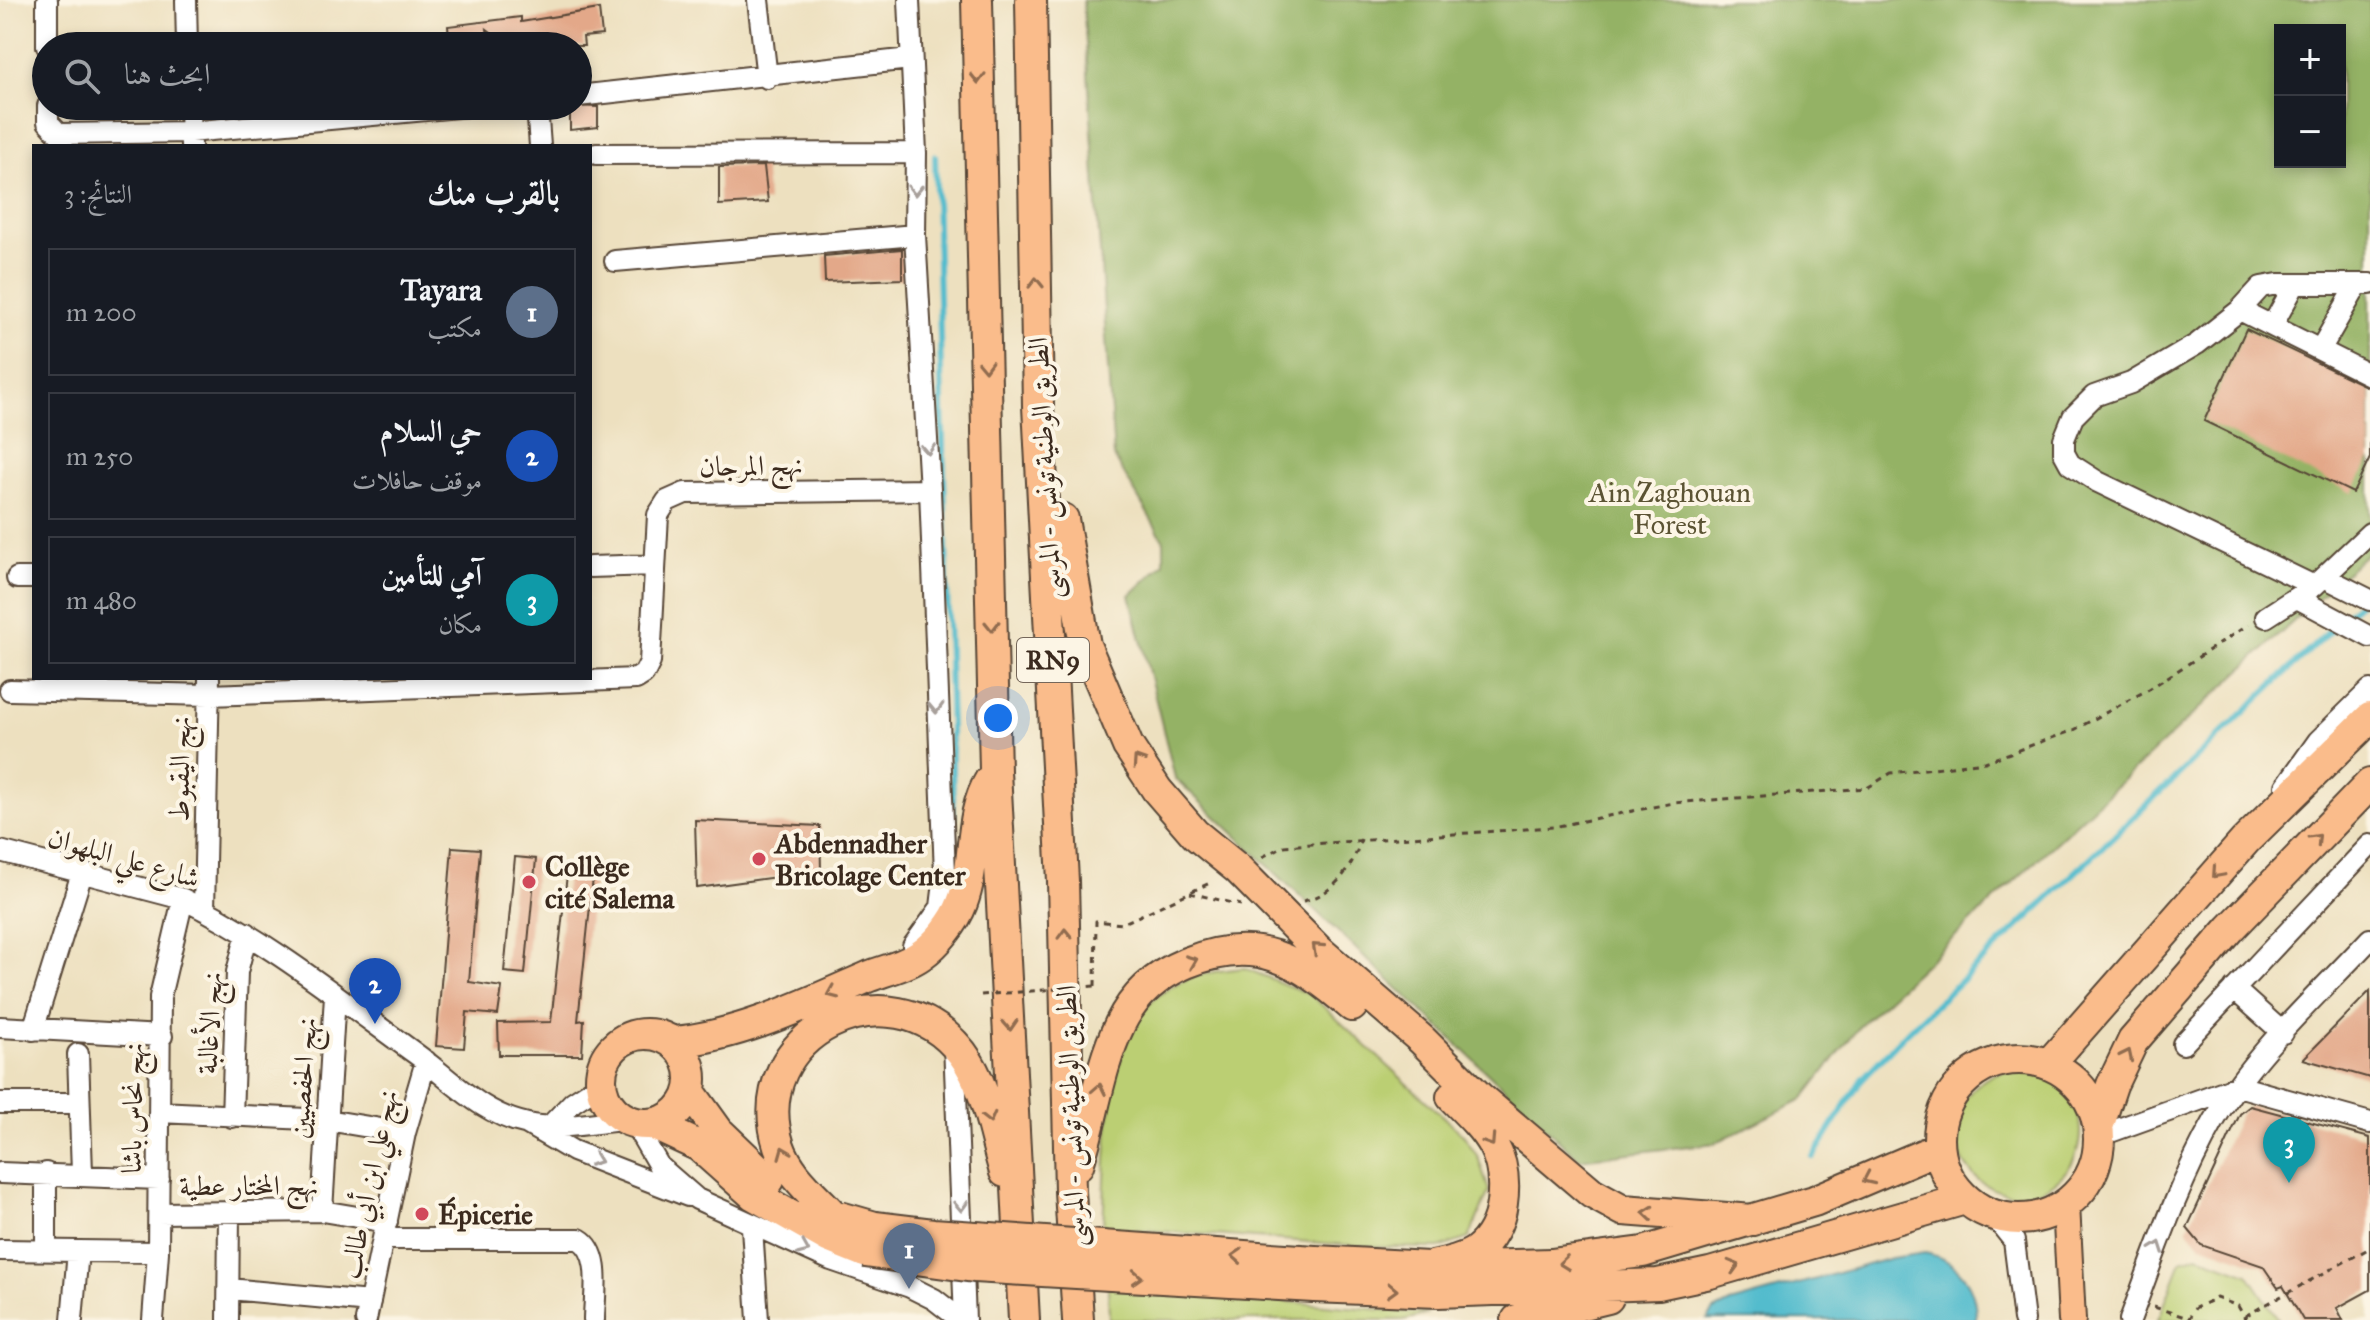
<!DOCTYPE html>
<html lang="ar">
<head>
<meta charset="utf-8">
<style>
	:root { --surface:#171b24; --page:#20242c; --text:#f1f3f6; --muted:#9ea1a6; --line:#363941; --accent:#8c9099 }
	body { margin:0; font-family:"IM FELL Great Primer",Amiri,serif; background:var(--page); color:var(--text); direction:rtl }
	.controls { position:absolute; right:24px; top:24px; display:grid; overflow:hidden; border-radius:0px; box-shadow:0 4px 12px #0003 }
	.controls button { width:72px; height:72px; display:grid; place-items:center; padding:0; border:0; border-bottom:2px solid var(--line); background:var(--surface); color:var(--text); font:40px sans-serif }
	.you { position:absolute; left:998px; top:718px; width:28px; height:28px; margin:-20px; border:6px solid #fff; border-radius:50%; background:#1a73e8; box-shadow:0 0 0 12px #1a73e833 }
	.badge { display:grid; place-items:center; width:52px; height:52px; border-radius:50%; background:var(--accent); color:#fff; font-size:26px; font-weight:700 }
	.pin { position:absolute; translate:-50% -66px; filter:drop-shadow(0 2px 4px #0008) }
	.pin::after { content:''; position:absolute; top:42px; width:28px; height:24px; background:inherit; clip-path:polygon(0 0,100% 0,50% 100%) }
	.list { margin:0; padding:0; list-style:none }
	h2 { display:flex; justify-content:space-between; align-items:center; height:104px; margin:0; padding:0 32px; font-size:34px }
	h2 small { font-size:26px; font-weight:400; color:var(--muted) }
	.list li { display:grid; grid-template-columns:52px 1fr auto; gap:24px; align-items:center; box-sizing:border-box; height:128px; margin:0 16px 16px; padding:0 16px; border:2px solid var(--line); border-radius:0px }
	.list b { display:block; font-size:30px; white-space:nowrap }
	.list p { margin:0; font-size:26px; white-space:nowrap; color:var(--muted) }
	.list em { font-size:26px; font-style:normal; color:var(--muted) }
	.icon { flex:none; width:44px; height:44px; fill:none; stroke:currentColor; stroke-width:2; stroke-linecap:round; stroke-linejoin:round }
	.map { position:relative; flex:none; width:2370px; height:1320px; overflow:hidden; direction:ltr }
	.search { position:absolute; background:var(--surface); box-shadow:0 4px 12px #0003; left:32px; top:32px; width:560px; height:88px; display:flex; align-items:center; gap:20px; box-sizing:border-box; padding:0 28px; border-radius:44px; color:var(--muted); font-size:30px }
	.panel { position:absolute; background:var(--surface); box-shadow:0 4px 12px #0003; left:32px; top:144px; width:560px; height:536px; border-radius:0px; direction:rtl }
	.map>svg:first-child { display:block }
	.green { fill:#bbcf73; stroke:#7b7c48; stroke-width:2 }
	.forest { fill:#94b265; stroke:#686e42; stroke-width:2; fill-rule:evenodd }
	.water { fill:#52bccd; stroke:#467376; stroke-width:2 }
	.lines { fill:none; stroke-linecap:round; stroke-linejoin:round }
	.stream { stroke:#52bccd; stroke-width:6 }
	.building { fill:#e3a889 }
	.minor-casing { stroke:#564536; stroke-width:24 }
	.major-casing { stroke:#564536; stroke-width:30 }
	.highway-casing { stroke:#564536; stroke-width:34 }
	.path { stroke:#564536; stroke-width:3; stroke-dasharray:6 6; stroke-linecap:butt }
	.minor { stroke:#fff; stroke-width:20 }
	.major { stroke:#fabc8b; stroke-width:26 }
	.highway { stroke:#fabc8b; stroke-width:30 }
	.highway-bridge-casing { stroke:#564536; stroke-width:34; stroke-linecap:butt }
	.path-bridge { stroke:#564536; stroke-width:3; stroke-dasharray:6 6; stroke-linecap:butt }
	.highway-bridge { stroke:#fabc8b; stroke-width:30 }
	.oneway { stroke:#916c4f }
	.oneway2 { stroke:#a79f9a }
	.poi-dot { fill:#d1495b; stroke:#fcf5e5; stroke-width:3 }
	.labels { text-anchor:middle; stroke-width:8; stroke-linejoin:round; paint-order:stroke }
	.shield { fill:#fcf5e5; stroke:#75675a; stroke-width:2 }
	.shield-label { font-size:26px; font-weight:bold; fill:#3b2a1e }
	.street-label { font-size:28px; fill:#3b2a1e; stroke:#fcf5e5 }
	.park-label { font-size:28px; fill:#5b5333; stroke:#fcf5e5 }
	.poi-label { font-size:28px; font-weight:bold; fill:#3b2a1e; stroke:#fcf5e5; text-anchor:start }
</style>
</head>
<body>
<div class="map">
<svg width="2370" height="1320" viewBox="0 0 2370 1320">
	<rect width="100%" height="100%" fill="#fcf5e5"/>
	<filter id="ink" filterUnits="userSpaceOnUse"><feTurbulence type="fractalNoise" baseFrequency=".0125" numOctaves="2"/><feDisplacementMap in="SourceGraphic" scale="16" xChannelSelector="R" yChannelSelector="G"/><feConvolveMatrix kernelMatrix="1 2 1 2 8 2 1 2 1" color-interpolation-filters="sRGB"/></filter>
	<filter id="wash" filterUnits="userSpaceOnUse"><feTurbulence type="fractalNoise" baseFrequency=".006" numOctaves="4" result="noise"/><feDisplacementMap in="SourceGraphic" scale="32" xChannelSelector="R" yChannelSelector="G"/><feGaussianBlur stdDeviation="1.8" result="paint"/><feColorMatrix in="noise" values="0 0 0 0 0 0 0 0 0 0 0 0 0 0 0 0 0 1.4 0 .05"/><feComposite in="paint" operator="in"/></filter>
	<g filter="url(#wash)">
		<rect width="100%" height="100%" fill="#ede0bf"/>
		<path class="green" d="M1244,968L1311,995L1464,1136L1478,1157L1489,1191L1469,1238L1439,1248L1379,1247L1103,1227C1107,1161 1102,1035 1162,993C1186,975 1214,971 1244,968Z
			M1956 1132a62 62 0 1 1 124 0a62 62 0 1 1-124 0Z
			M2197,1255L2248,1274L2279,1320H2158L2181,1261Z
			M1108,1286L1428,1314L1403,1320H1109Z"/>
		<path class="forest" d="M1083,0H2370V550L1863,1022L1803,1099L1715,1143L1579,1159L1175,778L1130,595L1164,563V541L1114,457ZM2280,30H2340V162H2280Z"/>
		<path class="water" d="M1925,1253C1959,1260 1977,1286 1976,1320H1707L1714,1311L1730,1303L1892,1258Z"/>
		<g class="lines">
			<path class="stream" d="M935,156L954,837
				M2344,617L2362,600
				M1813,1157L1862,1079L1908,1031L2336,625"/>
		</g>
		<g id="blocks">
			<path class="building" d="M599,9L602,35L583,37L584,46H510L487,29L489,46H450L448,26L521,17V22Z
				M570,106L598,107V127L570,130Z
				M764,166L768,202L719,205V167Z
				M902,249V279L825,282L824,256Z
				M2246,329L2370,388V458L2353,493L2204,421Z
				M695,820L820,826L821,871L697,888Z
				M452,847L480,849L469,982L502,987L498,1015L467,1012L464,1048L436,1046Z
				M515,857L536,859L525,974L504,972Z
				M568,865L594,868L578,1021L584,1020L582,1055H499L498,1023L551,1022Z
				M2370,991V1078L2303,1059Z
				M2250,1106L2370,1138V1290L2337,1308L2343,1320H2303L2283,1286L2278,1288L2263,1266L2201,1245L2187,1228L2240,1114Z"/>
		</g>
	</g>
	<g filter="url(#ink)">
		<use href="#blocks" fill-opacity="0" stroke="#564536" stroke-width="2"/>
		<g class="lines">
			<defs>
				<path id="minor" d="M47,0V46
					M186,0L187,46
					M758,0L767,78
					M909,0L916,153L915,235L930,490L945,874L941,907L913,946
					M578,96L910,59
					M48,106V122L59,134L190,132L469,106
					M190,106L191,146
					M537,106L540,146
					M596,154L916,153
					M615,261L915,235
					M2240,310L2370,375
					M2272,326L2295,284
					M2320,350L2358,284
					M590,567L655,565
					M2324,577L2370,600
					M17,578H34
					M2314,586L2098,482L2070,464L2064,453V439L2073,417L2094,396L2131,383L2197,344L2240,310L2261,287L2278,284H2370
					M2297,598L2370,637
					M2266,617L2314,586L2370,533
					M10,690L209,695L636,679L644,674L650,662L658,515L667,501L685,493L930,490
					M2286,786L2318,741L2370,690
					M0,851L183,899C267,940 340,999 416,1054C452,1080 482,1115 528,1124C559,1131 594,1122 625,1120
					M204,910L209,678
					M2234,989L2283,1033
					M0,1027L162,1036
					M33,1030L82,873
					M954,1044L965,1320
					M2183,1044L2370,845
					M78,1054L82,1173
					M0,1103H78
					M159,1112L327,1120L405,1133
					M232,1117L237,972L247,933
					M634,1123L659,1166L697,1199L831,1260L910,1287L934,1299L961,1320
					M527,1124L573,1151L688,1196
					M551,1125L573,1102L601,1084
					M2099,1136L2238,1086L2370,1123
					M0,1173L159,1179
					M322,1211L335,995
					M159,1213L322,1211L387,1222
					M1994,1216L2014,1241L2024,1320
					M752,1227L758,1320
					M385,1239H579C603,1253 594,1295 594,1320
					M0,1250L158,1252
					M46,1250V1173
					M229,1289L370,1302
					M72,1320L78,1251
					M153,1320L158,1252L160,997L183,899
					M228,1320L229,1214
					M366,1320L405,1133L426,1061
					M2130,1320C2155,1253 2178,1184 2214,1121C2253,1053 2317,996 2370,939"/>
				<path id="major" d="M2066,1204L2072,1320"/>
				<path id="highway" d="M977,0L995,771L1024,1320
					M1031,0L1038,406L1063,881L1070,1191L1078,1320
					M1063,519L1085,645L1128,746L1157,790L1195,834L1238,869L1317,949L1422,1040L1480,1098L1592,1193L1623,1210L1753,1220
					M601 1079a45 45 0 1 1 90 0a45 45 0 1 1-90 0Z
					M675,1042C743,1035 808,1003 870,976C886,970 907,965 921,955C937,944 955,922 962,903C977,864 968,816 990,780
					M1939 1139a80 80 0 1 1 160 0a80 80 0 1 1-160 0Z
					M2049,1064L2245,841L2370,718
					M690,1092L718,1131L769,1180
					M652,1124L699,1146L754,1195L828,1237L865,1252
					M2098,1127L2112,1085L2133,1041L2230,929L2370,784
					M1078,1165C1093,1119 1099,1067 1120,1024C1134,995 1157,975 1186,963C1257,934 1297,959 1352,1006
					M812,1209L875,1227
					M831,1213C812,1193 788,1173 779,1146C743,1034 891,961 962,1053C987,1086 993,1133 1005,1172
					M1315,1261L1429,1267L1551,1264L1643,1252L1814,1201L1939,1148
					M1429,1267C1444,1263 1464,1260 1476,1251C1491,1240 1500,1221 1502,1203C1509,1152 1486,1131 1452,1097
					M1314,1287L1438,1292L1658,1284L1710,1273L1965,1199
					M1517,1320L1608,1298"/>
			</defs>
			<use href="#minor" class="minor-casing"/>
			<use href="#major" class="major-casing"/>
			<use href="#highway" class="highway-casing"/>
			<path class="path" d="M1262,857L1284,846L1553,827L1673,803L1867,788L1891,773L1985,762L2074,730L2149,689L2248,625
				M1190,893L1241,905
				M1303,901C1333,895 1353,868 1361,839
				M1095,986L1096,921L1122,924L1212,882
				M2154,1307L2188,1318
				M2245,1316L2370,1248
				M2188,1320L2195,1308L2216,1298L2238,1306L2246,1320"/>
			<use href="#minor" class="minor"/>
			<use href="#major" class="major"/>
			<use href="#highway" class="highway"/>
			<defs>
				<path id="highway-bridge" d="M875,1227L933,1234L1315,1261
					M865,1252L974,1267L1314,1287"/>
			</defs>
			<use href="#highway-bridge" class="highway-bridge-casing"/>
			<path class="path-bridge" d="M981,995L1095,986"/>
			<use href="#highway-bridge" class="highway-bridge"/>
		</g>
		<defs><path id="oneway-chevron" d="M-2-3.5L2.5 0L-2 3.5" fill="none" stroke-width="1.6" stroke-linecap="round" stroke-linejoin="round" transform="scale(2)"/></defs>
		<g class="oneway">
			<use href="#oneway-chevron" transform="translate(978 78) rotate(89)"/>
			<use href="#oneway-chevron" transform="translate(1036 283) rotate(-91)"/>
			<use href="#oneway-chevron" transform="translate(985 366) rotate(88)"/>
			<use href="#oneway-chevron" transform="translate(992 626) rotate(89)"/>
			<use href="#oneway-chevron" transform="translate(1138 761) rotate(-124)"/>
			<use href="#oneway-chevron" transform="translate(2316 839) rotate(-46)"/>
			<use href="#oneway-chevron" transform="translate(2217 873) rotate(132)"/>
			<use href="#oneway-chevron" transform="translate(1065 934) rotate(-91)"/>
			<use href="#oneway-chevron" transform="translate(1317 948) rotate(-137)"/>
			<use href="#oneway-chevron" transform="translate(1192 961) rotate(-22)"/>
			<use href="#oneway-chevron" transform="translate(832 993) rotate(157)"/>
			<use href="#oneway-chevron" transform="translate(1010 1025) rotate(87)"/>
			<use href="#oneway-chevron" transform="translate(2127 1055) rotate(-64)"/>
			<use href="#oneway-chevron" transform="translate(1099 1089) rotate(-79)"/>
			<use href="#oneway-chevron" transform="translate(989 1118) rotate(76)"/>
			<use href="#oneway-chevron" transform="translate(1490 1141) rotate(57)"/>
			<use href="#oneway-chevron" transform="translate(784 1152) rotate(-112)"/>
			<use href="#oneway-chevron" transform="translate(1868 1179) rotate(155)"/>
			<use href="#oneway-chevron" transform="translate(1648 1213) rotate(-174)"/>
			<use href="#oneway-chevron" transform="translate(1237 1256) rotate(-176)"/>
			<use href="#oneway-chevron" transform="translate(1564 1263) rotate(174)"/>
			<use href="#oneway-chevron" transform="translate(1734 1266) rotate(-16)"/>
			<use href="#oneway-chevron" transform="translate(1137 1277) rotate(3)"/>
			<use href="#oneway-chevron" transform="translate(1392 1290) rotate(2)"/>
		</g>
		<g class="oneway2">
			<use href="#oneway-chevron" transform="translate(915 190) rotate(91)"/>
			<use href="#oneway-chevron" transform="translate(928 449) rotate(87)"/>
			<use href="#oneway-chevron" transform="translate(936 708) rotate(88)"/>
			<use href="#oneway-chevron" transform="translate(596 1160) rotate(21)"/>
			<use href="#oneway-chevron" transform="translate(961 1206) rotate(88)"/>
			<use href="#oneway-chevron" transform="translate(2158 1247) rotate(-70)"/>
			<use href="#oneway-chevron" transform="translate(804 1249) rotate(23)"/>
		</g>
	</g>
	<g class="poi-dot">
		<circle cx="759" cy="859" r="8"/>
		<circle cx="529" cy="882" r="8"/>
		<circle cx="422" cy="1214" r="8"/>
	</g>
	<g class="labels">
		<rect class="shield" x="1017" y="638" width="72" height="44" rx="6"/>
		<g class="shield-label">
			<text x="1053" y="669">RN9</text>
		</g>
		<g class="street-label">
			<text transform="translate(751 465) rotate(-1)" y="10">نهج المرجان</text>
			<text transform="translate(1044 468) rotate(-93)" y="10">الطريق الوطنية تونس - المرسى</text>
			<text transform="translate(179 769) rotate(-89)" y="10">نهج اليقبوط</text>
			<text transform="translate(124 857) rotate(16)" y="10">شارع علي البلهوان</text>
			<text transform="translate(209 1023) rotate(-87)" y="10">نهج الأغالبة</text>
			<text transform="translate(302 1078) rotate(-86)" y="10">نهج الحفصيين</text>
			<text transform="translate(132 1108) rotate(-89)" y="10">نهج نحاس باشا</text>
			<text transform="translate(1070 1116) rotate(-92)" y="10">الطريق الوطنية تونس - المرسى</text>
			<text transform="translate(368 1184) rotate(-78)" y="10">نهج علي ابن أبي طالب</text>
			<text x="249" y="1195">نهج المختار عطية</text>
		</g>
		<g class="park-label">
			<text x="1670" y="502">Ain Zaghouan<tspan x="1670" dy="32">Forest</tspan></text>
		</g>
		<g class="poi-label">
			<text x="775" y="853">Abdennadher<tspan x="775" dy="32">Bricolage Center</tspan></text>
			<text x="545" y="876">Collège<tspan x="545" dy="32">cité Salema</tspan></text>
			<text x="438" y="1224">Épicerie</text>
		</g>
	</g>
</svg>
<div class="controls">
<button>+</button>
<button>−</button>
</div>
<div class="you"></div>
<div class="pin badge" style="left:909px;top:1289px;background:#5c6f8a">1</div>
<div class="pin badge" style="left:375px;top:1024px;background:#1a4fb4">2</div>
<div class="pin badge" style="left:2289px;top:1183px;background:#0f9aa8">3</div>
<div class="search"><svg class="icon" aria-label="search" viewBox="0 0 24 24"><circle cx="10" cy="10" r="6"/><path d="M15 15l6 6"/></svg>ابحث هنا</div>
<section class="panel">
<h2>بالقرب منك<small>النتائج: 3</small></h2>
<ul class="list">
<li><span class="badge" style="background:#5c6f8a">1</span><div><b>Tayara</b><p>مكتب</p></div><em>200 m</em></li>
<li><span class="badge" style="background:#1a4fb4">2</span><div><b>حي السلام</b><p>موقف حافلات</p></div><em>250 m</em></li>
<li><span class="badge" style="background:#0f9aa8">3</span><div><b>آمي للتأمين</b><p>مكان</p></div><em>480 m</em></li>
</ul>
</section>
</div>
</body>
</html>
